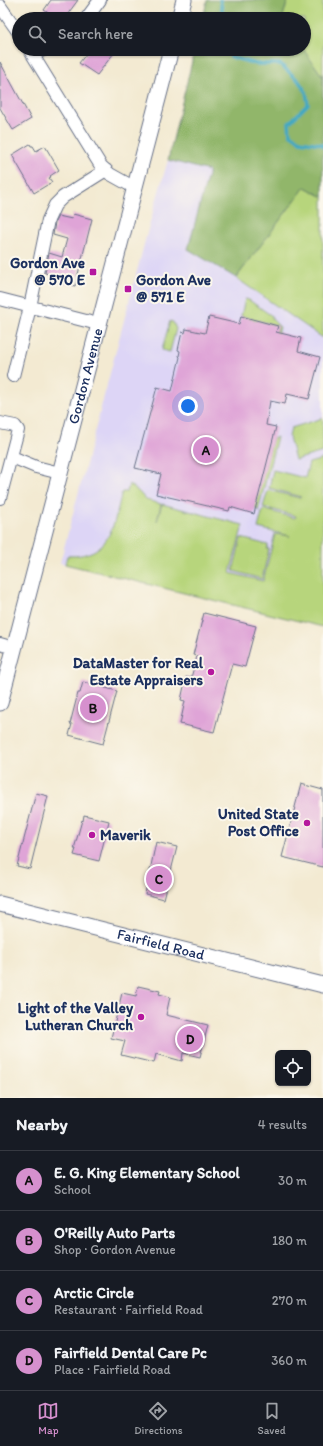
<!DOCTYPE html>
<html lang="en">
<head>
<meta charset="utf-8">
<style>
	:root { --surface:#171b24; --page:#242831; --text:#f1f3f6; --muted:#9ea1a6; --line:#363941; --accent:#d690ce }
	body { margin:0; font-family:Itim,sans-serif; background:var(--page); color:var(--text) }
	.controls { position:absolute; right:12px; bottom:12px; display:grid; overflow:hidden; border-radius:6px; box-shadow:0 1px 3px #0004 }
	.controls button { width:36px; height:36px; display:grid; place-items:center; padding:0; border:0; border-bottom:1px solid var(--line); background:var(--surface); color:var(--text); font:20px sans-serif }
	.you { position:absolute; left:188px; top:406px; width:14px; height:14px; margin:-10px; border:3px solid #fff; border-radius:50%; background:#1a73e8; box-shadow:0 0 0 6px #1a73e833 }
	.badge { display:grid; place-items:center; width:26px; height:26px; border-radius:50%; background:var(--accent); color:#111; font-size:13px; font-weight:700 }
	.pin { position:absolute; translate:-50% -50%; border:2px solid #fff; box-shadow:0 1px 4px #0006 }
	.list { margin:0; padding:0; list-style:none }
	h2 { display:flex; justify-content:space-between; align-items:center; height:52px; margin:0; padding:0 16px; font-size:17px }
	h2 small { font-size:13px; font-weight:400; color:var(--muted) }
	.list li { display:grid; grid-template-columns:26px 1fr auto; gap:12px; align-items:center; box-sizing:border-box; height:60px; padding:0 16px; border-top:1px solid var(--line) }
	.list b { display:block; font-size:15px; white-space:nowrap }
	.list p { margin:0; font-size:13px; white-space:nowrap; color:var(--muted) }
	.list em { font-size:13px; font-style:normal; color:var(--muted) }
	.icon { flex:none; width:22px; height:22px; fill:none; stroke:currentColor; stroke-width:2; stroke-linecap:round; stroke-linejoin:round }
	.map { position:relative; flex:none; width:323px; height:1098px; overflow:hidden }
	.search { position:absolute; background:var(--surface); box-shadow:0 1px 3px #0004; left:12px; right:12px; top:12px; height:44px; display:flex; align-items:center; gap:10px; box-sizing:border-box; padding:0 14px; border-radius:22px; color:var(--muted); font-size:15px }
	.sheet { height:292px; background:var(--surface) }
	nav { display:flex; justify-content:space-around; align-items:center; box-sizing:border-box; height:56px; border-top:1px solid var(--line); background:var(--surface); font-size:11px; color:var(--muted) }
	nav a { display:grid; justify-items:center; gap:2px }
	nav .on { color:var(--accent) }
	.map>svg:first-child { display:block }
	.built { fill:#ddd5f6 }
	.green { fill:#b7d57b; stroke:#69826c }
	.forest { fill:#91b66b; stroke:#567264 }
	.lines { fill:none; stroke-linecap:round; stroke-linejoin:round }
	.stream { stroke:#43a8c3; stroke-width:3.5 }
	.building { fill:#dfa4d7 }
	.minor-casing { stroke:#677087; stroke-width:14 }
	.major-casing { stroke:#677087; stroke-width:17 }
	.minor { stroke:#fff; stroke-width:12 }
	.major { stroke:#fff; stroke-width:15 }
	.poi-dot { fill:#b5179e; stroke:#fbf7ec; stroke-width:1.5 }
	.labels { text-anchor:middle; stroke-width:4; stroke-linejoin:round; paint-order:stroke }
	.poi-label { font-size:15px; font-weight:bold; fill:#1b2f5e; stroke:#fbf7ec; text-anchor:end }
	.street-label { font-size:15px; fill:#1b2f5e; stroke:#fbf7ec }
</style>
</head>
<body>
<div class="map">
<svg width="323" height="1098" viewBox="0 0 323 1098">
	<rect width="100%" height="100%" fill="#fbf7ec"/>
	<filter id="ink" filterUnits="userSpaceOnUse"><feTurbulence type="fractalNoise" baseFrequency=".025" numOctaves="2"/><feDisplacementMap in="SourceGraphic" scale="8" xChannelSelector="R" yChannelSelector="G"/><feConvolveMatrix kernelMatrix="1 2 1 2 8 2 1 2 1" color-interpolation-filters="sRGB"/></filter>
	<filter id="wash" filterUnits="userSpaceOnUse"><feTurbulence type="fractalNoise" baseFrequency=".012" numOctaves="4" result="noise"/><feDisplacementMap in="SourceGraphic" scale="16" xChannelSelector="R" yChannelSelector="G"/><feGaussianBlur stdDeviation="0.9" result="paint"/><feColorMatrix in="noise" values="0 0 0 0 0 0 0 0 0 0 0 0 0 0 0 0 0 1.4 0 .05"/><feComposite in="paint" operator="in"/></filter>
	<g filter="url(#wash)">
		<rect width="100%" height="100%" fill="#f3ead2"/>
		<path class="built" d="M168,160L209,171L188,249L236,278L323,338V627L60,563L147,233Z"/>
		<path class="green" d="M288,0H323V77L303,49H304V19H282Z
			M305,187L323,197V338L236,278Z
			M245,299L249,300L272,316V319L280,327L275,346L273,345L278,326L241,316Z
			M170,321L173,322L176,329L170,352L162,350Z
			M323,418V452L295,460L289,437L291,428Z
			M277,437L258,511L255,507L273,439Z
			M323,459V627L65,564L67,556C111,557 113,527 122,492H127L129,484L139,492L146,500L161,504L157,521L162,504L243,525L230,573L263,581L275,534L290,536L258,528L263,509L295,518L296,516L263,507L268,490L300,498L301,497L269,488L273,470L305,478L309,463Z
			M241,538L268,545L267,549H269L262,579L233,571Z"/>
		<path class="forest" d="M207,0H288L282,19H203Z
			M195,49H303L323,77V197L305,187L236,278L188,249L209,171L168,160Z"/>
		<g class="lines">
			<path class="stream" d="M220,0L224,19
				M229,49L231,57L256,64H280L298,80L306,92L308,104L289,123L290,134L300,141L321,144L323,146"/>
		</g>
		<g id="blocks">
			<path class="building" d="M51,0H78L64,19H57L44,10Z
				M90,49H117L97,75L79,63Z
				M0,62L31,119L13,130L0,108Z
				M30,144L31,146H33L36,151L45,146L59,170L50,176L51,177L49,178L52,182L34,193L12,155Z
				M73,214L92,219L75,286L56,282L57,276L45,273L49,253L62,257L67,239L53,235L55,222L58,216L72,219Z
				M241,316L278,326L276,332L301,338L298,351L320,357L309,399L287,394L285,404L270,401L266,425L276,427L254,514L230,507L229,511L156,494L161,474L135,468L157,387L172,391L180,357L179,356L180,351L178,350L182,332L185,333L186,329L205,333L209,317L239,324Z
				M204,613L256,626L245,667L232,664L214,732L180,724L185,701L181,700L186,677L191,678L197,656L193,655Z
				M83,682L117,691L103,744L69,735L72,724H70L78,693H80Z
				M301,784L323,790V867L282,857Z
				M36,793L48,796L30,869L17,866Z
				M84,815L109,821L99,861L74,855L76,849H74L82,820L83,821Z
				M156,842L177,847L164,899L145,894Z
				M138,986L160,991L159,994L170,997L166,1015L208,1025L200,1057L183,1053L182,1061L156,1054L154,1063L121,1055L125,1041L111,1038L122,993L136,996Z"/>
		</g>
	</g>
	<g filter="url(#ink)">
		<use href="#blocks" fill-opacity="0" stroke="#677087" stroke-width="1"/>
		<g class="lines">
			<defs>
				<path id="minor" d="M0,6L19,33
					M86,19L100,0
					M29,49L101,166L110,174L135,188
					M33,55L45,49
					M0,299L98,324
					M13,376L30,307L48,220L55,205L63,197L106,170
					M0,423L15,426L18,430L0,498
					M12,457L36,467L60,473
					M0,644L14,648"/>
				<g id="major">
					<path d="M179,19L184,0"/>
					<path id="s1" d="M0,703L171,49"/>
					<path id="s2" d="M0,904L323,985"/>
				</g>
			</defs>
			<use href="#minor" class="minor-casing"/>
			<use href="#major" class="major-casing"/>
			<use href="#minor" class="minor"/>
			<use href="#major" class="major"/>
		</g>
	</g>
	<g class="poi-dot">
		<rect x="89" y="268" width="8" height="8" rx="2"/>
		<rect x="124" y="285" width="8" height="8" rx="2"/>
		<circle cx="211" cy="672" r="4"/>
		<circle cx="307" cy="823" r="4"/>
		<circle cx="92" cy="835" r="4"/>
		<circle cx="141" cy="1017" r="4"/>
	</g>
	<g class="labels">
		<g class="poi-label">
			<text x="85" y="268">Gordon Ave<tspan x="85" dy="17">@ 570 E</tspan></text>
			<text x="136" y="285" text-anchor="start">Gordon Ave<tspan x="136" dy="17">@ 571 E</tspan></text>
			<text x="203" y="668">DataMaster for Real<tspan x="203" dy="17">Estate Appraisers</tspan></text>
			<text x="299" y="819">United State<tspan x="299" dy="17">Post Office</tspan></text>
			<text x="100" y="840" text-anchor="start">Maverik</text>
			<text x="133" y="1013">Light of the Valley<tspan x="133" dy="17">Lutheran Church</tspan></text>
		</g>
		<g class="street-label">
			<text dy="5" stroke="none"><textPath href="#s1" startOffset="338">Gordon Avenue</textPath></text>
			<text dy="5" stroke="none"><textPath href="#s2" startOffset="166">Fairfield Road</textPath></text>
		</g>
	</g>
</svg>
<div class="controls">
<button><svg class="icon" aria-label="locate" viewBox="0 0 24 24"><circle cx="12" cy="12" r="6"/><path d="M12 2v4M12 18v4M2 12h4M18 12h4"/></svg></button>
</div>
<div class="you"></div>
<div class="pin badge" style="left:206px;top:450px">A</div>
<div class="pin badge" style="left:93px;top:708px">B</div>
<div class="pin badge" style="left:159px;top:879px">C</div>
<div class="pin badge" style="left:190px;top:1039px">D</div>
<div class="search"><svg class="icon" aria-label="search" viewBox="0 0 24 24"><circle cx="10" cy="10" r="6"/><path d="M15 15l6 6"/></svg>Search here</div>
</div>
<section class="sheet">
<h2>Nearby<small>4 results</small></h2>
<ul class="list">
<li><span class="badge">A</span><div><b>E. G. King Elementary School</b><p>School</p></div><em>30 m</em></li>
<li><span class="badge">B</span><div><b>O'Reilly Auto Parts</b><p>Shop · Gordon Avenue</p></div><em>180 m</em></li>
<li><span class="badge">C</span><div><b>Arctic Circle</b><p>Restaurant · Fairfield Road</p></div><em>270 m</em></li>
<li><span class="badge">D</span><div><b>Fairfield Dental Care Pc</b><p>Place · Fairfield Road</p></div><em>360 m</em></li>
</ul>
</section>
<nav>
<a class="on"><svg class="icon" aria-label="map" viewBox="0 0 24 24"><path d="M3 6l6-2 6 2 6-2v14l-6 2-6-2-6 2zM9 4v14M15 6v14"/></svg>Map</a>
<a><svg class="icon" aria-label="directions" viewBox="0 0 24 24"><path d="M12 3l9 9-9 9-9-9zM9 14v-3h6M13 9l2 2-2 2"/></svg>Directions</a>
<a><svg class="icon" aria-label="saved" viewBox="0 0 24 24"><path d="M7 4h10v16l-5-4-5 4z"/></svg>Saved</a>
</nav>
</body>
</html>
